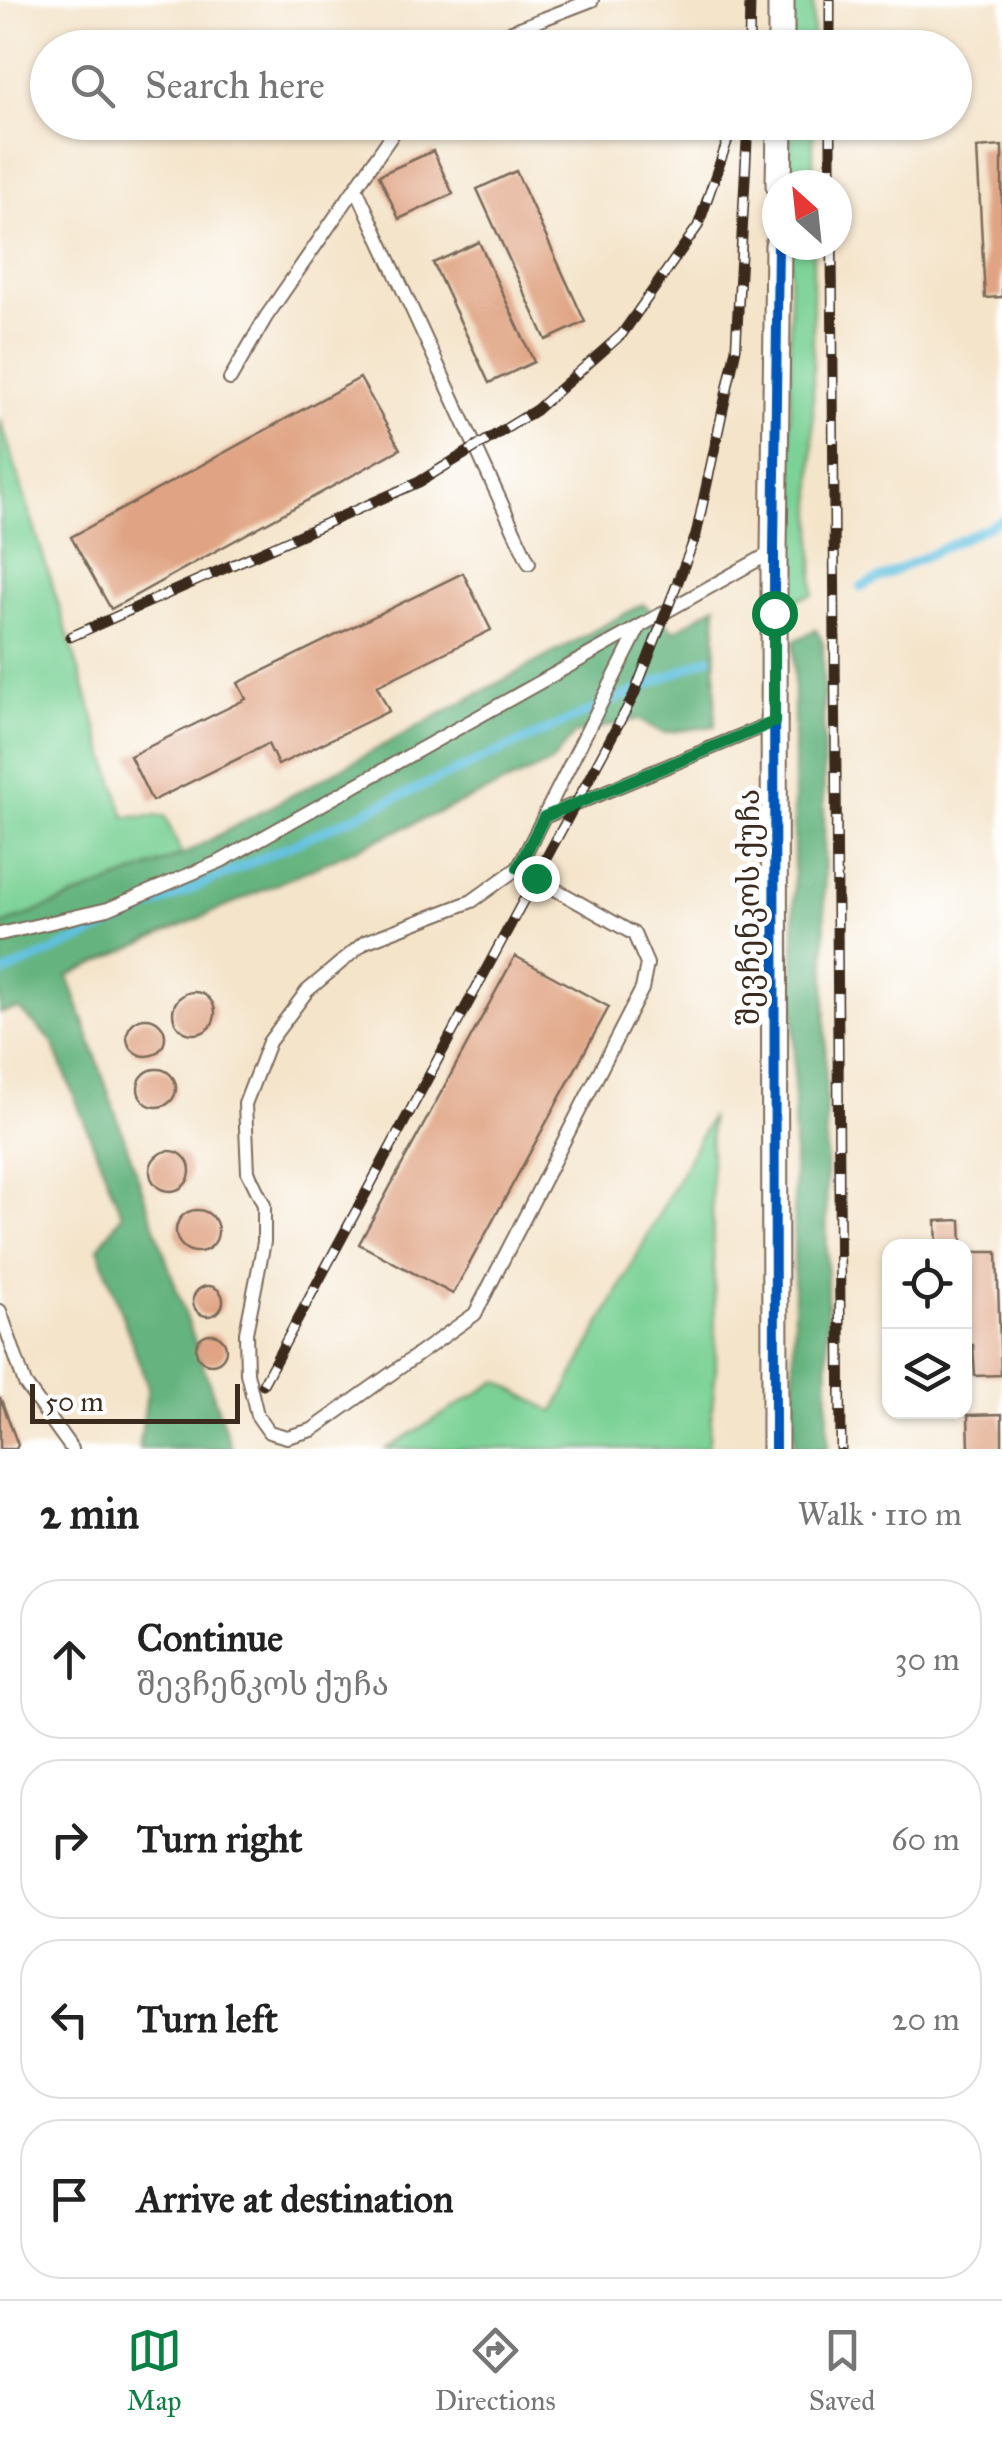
<!DOCTYPE html>
<html lang="en">
<head>
<meta charset="utf-8">
<style>
	:root { --surface:#fff; --page:#f6f6f6; --text:#222; --muted:#767676; --line:#e0e0e0; --accent:#0b8043 }
	body { margin:0; font-family:"IM FELL Great Primer","Noto Serif Georgian",serif; background:var(--page); color:var(--text) }
	.controls { position:absolute; right:30px; bottom:30px; display:grid; overflow:hidden; border-radius:20px; box-shadow:0 2px 8px #0004 }
	.controls button { width:90px; height:90px; display:grid; place-items:center; padding:0; border:0; border-bottom:2px solid var(--line); background:var(--surface); color:var(--text); font:50px sans-serif }
	.compass { position:absolute; left:762px; top:170px; width:90px; height:90px; border-radius:50%; background:var(--surface); box-shadow:0 2px 8px #0004; rotate:333deg }
	.scale { position:absolute; left:30px; bottom:25px; width:210px; box-sizing:border-box; padding-left:10px; border:5px solid #3b2a1e; border-top:0; font-size:28px; line-height:35px; white-space:nowrap; color:#3b2a1e; -webkit-text-stroke:8px #fff; paint-order:stroke }
	.stop { position:absolute; width:30px; height:30px; margin:-22px; border:8px solid #0b8043; border-radius:50%; background:#fff }
	.stop.end { background:#0b8043; border-color:#fff; box-shadow:0 2px 10px #0008 }
	.list { margin:0; padding:0; list-style:none }
	h2 { display:flex; justify-content:space-between; align-items:center; height:130px; margin:0; padding:0 40px; font-size:42px }
	h2 small { font-size:32px; font-weight:400; color:var(--muted) }
	.list li { display:grid; grid-template-columns:65px 1fr auto; gap:30px; align-items:center; box-sizing:border-box; height:160px; margin:0 20px 20px; padding:0 20px; border:2px solid var(--line); border-radius:40px }
	.list b { display:block; font-size:38px; white-space:nowrap }
	.list p { margin:0; font-size:32px; white-space:nowrap; color:var(--muted) }
	.list em { font-size:32px; font-style:normal; color:var(--muted) }
	.icon { flex:none; width:55px; height:55px; fill:none; stroke:currentColor; stroke-width:2; stroke-linecap:round; stroke-linejoin:round }
	.map { position:relative; flex:none; width:1002px; height:1449px; overflow:hidden }
	.search { position:absolute; background:var(--surface); box-shadow:0 2px 8px #0004; left:30px; right:30px; top:30px; height:110px; display:flex; align-items:center; gap:25px; box-sizing:border-box; padding:0 35px; border-radius:55px; color:var(--muted); font-size:38px }
	.sheet { height:850px; background:var(--surface) }
	nav { display:flex; justify-content:space-around; align-items:center; box-sizing:border-box; height:140px; border-top:2px solid var(--line); background:var(--surface); font-size:28px; color:var(--muted) }
	nav a { display:grid; justify-items:center; gap:5px }
	nav .on { color:var(--accent) }
	.map>svg:first-child { display:block }
	.green { fill:#7cd296; stroke:#5c7e5a; stroke-width:2.5 }
	.forest { fill:#65b47f; stroke:#506f4e; stroke-width:2.5 }
	.lines { fill:none; stroke-linecap:round; stroke-linejoin:round }
	.stream { stroke:#61c0df; stroke-width:9 }
	.building { fill:#e0a484 }
	.lane-casing { stroke:#7c6b5a; stroke-width:16 }
	.street-casing { stroke:#7c6b5a; stroke-width:29 }
	.lane { stroke:#fff; stroke-width:12 }
	.street { stroke:#fff; stroke-width:25 }
	.rail-casing { stroke:#3b2a1e; stroke-width:11 }
	.rail { stroke:#fff; stroke-width:8; stroke-dasharray:22; stroke-linecap:butt }
	.cycleway-casing { stroke:#fff; stroke-width:16 }
	.cycleway { stroke:#0057b8; stroke-width:10 }
	.route { stroke:#0b8043; stroke-width:12 }
	.labels { text-anchor:middle; stroke-width:10; stroke-linejoin:round; paint-order:stroke }
	.street-label { font-size:30px; fill:#3b2a1e; stroke:#fff }
</style>
</head>
<body>
<div class="map">
<svg width="1002" height="1449" viewBox="0 0 1002 1449">
	<rect width="100%" height="100%" fill="#fff"/>
	<filter id="ink" filterUnits="userSpaceOnUse"><feTurbulence type="fractalNoise" baseFrequency=".01" numOctaves="2"/><feDisplacementMap in="SourceGraphic" scale="20" xChannelSelector="R" yChannelSelector="G"/><feConvolveMatrix kernelMatrix="1 2 1 2 8 2 1 2 1" color-interpolation-filters="sRGB"/></filter>
	<filter id="wash" filterUnits="userSpaceOnUse"><feTurbulence type="fractalNoise" baseFrequency=".0048" numOctaves="4" result="noise"/><feDisplacementMap in="SourceGraphic" scale="40" xChannelSelector="R" yChannelSelector="G"/><feGaussianBlur stdDeviation="2.25" result="paint"/><feColorMatrix in="noise" values="0 0 0 0 0 0 0 0 0 0 0 0 0 0 0 0 0 1.4 0 .05"/><feComposite in="paint" operator="in"/></filter>
	<g filter="url(#wash)">
		<rect width="100%" height="100%" fill="#f4e4ca"/>
		<path class="green" d="M791,0H813V47L791,48Z
			M790,123H813V185H790Z
			M790,245H813V594L790,601Z
			M0,418L125,817L165,816L182,855L0,926Z
			M710,1118L716,1368L708,1449H386L498,1381L554,1412Z"/>
		<path class="forest" d="M643,604L675,631L716,605L715,726L663,733L638,719L574,734L551,763L68,976L232,1449H139L148,1387L98,1248L122,1215L52,1041L19,1009L0,1013V926L182,855Z
			M816,630L823,643L828,1449H794V641Z"/>
		<g class="lines">
			<path class="stream" d="M861,587L1002,520
				M0,975L709,658"/>
		</g>
		<g id="blocks">
			<path class="building" d="M1002,146V297L985,298L977,148Z
				M433,151L453,194L399,219L379,175Z
				M516,171L585,322L546,340L477,189Z
				M479,242L534,362L489,383L433,263Z
				M360,378L400,449L111,609L71,537Z
				M463,573L491,630L377,686L389,711L278,765L268,744L152,801L130,756L246,699L238,683Z
				M515,956L609,1007L453,1294L359,1244Z
				M173 1013a21 21 0 1 1 42 0a21 21 0 1 1-42 0Z
				M127 1037a19 19 0 1 1 38 0a19 19 0 1 1-38 0Z
				M138 1088a19 19 0 1 1 38 0a19 19 0 1 1-38 0Z
				M150 1171a20 20 0 1 1 40 0a20 20 0 1 1-40 0Z
				M176 1231a21 21 0 1 1 42 0a21 21 0 1 1-42 0Z
				M961,1220L962,1246H937L936,1221Z
				M964,1252H997L1001,1375L975,1376L973,1345L964,1346Z
				M193 1301a15 15 0 1 1 30 0a15 15 0 1 1-30 0Z
				M196 1349a15 15 0 1 1 30 0a15 15 0 1 1-30 0Z
				M0,1397L18,1445L16,1449H0Z
				M1002,1414V1449H969L968,1415Z"/>
		</g>
	</g>
	<g filter="url(#ink)">
		<use href="#blocks" fill-opacity="0" stroke="#7c6b5a" stroke-width="2.5"/>
		<g class="lines">
			<defs>
				<path id="lane" d="M484,48L512,31L592,0
					M356,188L529,563
					M230,379L266,317L401,122
					M544,817L774,722
					M518,868L634,934L647,964L642,989L475,1314L312,1430L287,1437L269,1432L257,1415L247,1373L246,1333L264,1242V1205L248,1172L245,1104L269,1042L307,991L365,942L472,901L518,868L640,626
					M0,934L108,909L221,861L774,551
					M0,1311L25,1384L72,1449"/>
				<path id="street" d="M781,48V0
					M779,185L780,122
					M775,1449L774,551L778,245"/>
			</defs>
			<use href="#lane" class="lane-casing"/>
			<use href="#street" class="street-casing"/>
			<use href="#lane" class="lane"/>
			<use href="#street" class="street"/>
			<defs>
				<path id="rail" d="M830,0V48
					M749,48L750,0
					M831,122V185
					M832,245L841,1449
					M70,637L419,482L536,410L622,334L698,226L734,122
					M263,1384L633,697L696,535L736,348L748,122"/>
			</defs>
			<use href="#rail" class="rail-casing"/>
			<use href="#rail" class="rail"/>
			<defs>
				<path id="cycleway" d="M775,1449L774,551L778,245"/>
			</defs>
			<use href="#cycleway" class="cycleway-casing"/>
			<use href="#cycleway" class="cycleway"/>
		</g>
	</g>
	<g class="lines" filter="url(#ink)">
		<path class="route" d="M536,878L518,868L544,817L774,722V613"/>
	</g>
	<g class="labels">
		<g class="street-label">
			<text transform="translate(749 907) rotate(-90)" y="10">შევჩენკოს ქუჩა</text>
		</g>
	</g>
</svg>
<div class="controls">
<button><svg class="icon" aria-label="locate" viewBox="0 0 24 24"><circle cx="12" cy="12" r="6"/><path d="M12 2v4M12 18v4M2 12h4M18 12h4"/></svg></button>
<button><svg class="icon" aria-label="layers" viewBox="0 0 24 24"><path d="M12 4l9 5-9 5-9-5zM3 14l9 5 9-5"/></svg></button>
</div>
<svg class="compass" viewBox="-18 -18 36 36"><path d="M0-13l5 13h-10z" fill="#e53935"/><path d="M0 13l5-13h-10z" fill="#767676"/></svg>
<div class="scale">50 m</div>
<div class="stop" style="left:774px;top:613px"></div>
<div class="stop end" style="left:536px;top:878px"></div>
<div class="search"><svg class="icon" aria-label="search" viewBox="0 0 24 24"><circle cx="10" cy="10" r="6"/><path d="M15 15l6 6"/></svg>Search here</div>
</div>
<section class="sheet">
<h2>2 min<small>Walk · 110 m</small></h2>
<ul class="list">
<li><svg class="icon" aria-label="ahead" viewBox="0 0 24 24"><path d="M12 20V5M6 11l6-6 6 6"/></svg><div><b>Continue</b><p>შევჩენკოს ქუჩა</p></div><em>30 m</em></li>
<li><svg class="icon" aria-label="right" viewBox="0 0 24 24"><path d="M7 20v-9h11M14 6l5 5-5 5"/></svg><div><b>Turn right</b></div><em>60 m</em></li>
<li><svg class="icon" aria-label="left" viewBox="0 0 24 24"><path d="M17 20v-9H6M10 6l-5 5 5 5"/></svg><div><b>Turn left</b></div><em>20 m</em></li>
<li><svg class="icon" aria-label="arrive" viewBox="0 0 24 24"><path d="M6 21V4h12l-3 4 3 4H6"/></svg><div><b>Arrive at destination</b></div></li>
</ul>
</section>
<nav>
<a class="on"><svg class="icon" aria-label="map" viewBox="0 0 24 24"><path d="M3 6l6-2 6 2 6-2v14l-6 2-6-2-6 2zM9 4v14M15 6v14"/></svg>Map</a>
<a><svg class="icon" aria-label="directions" viewBox="0 0 24 24"><path d="M12 3l9 9-9 9-9-9zM9 14v-3h6M13 9l2 2-2 2"/></svg>Directions</a>
<a><svg class="icon" aria-label="saved" viewBox="0 0 24 24"><path d="M7 4h10v16l-5-4-5 4z"/></svg>Saved</a>
</nav>
</body>
</html>
